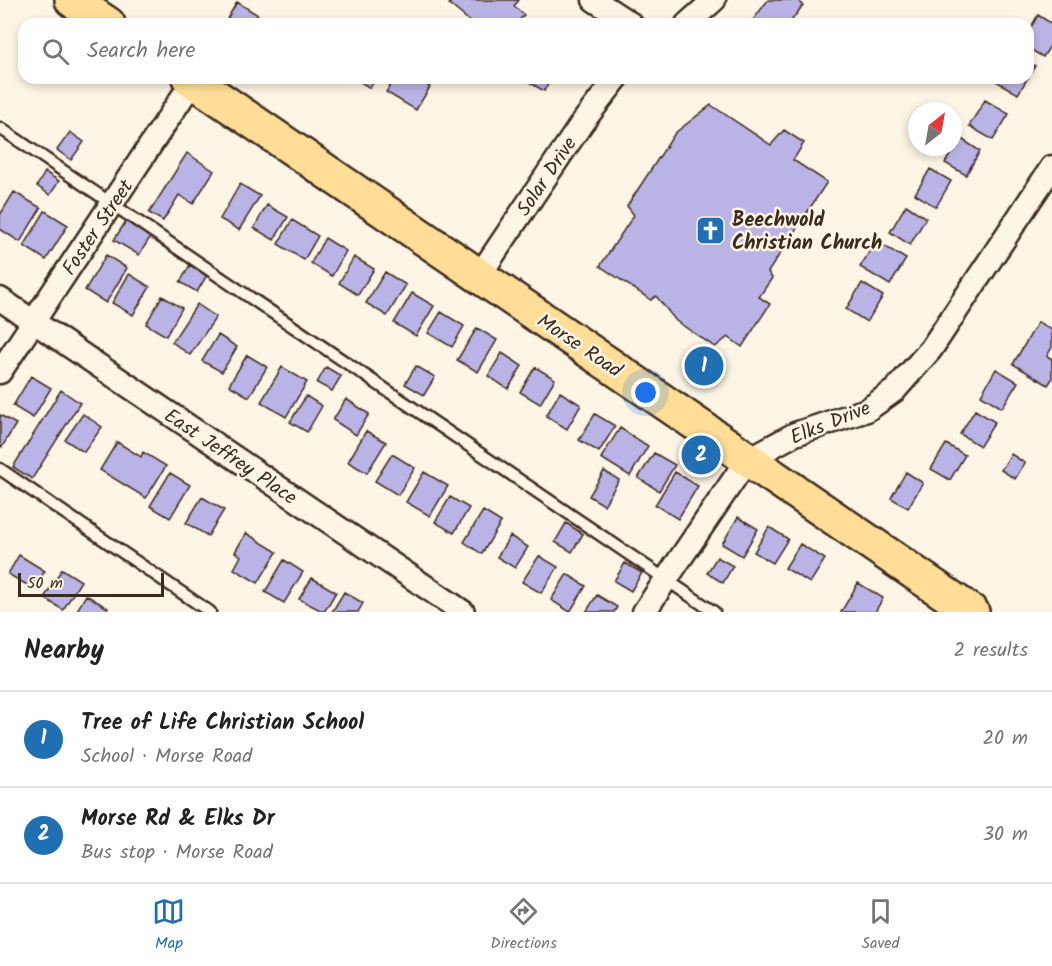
<!DOCTYPE html>
<html lang="en">
<head>
<meta charset="utf-8">
<style>
	:root { --surface:#fff; --page:#f6f6f6; --text:#222; --muted:#767676; --line:#e0e0e0; --accent:#1f6fb2 }
	body { margin:0; font-family:Kalam,sans-serif; background:var(--page); color:var(--text) }
	.compass { position:absolute; left:908px; top:102px; width:54px; height:54px; border-radius:50%; background:var(--surface); box-shadow:0 3px 9px #0003; rotate:31deg }
	.scale { position:absolute; left:18px; bottom:15px; width:146px; box-sizing:border-box; padding-left:6px; border:3px solid #3b2a1e; border-top:0; font-size:16px; line-height:21px; white-space:nowrap; color:#3b2a1e; -webkit-text-stroke:4px #fcf5e5; paint-order:stroke }
	.you { position:absolute; left:646px; top:393px; width:21px; height:21px; margin:-15px; border:4px solid #fff; border-radius:50%; background:#1a73e8; box-shadow:0 0 0 9px #1a73e833 }
	.badge { display:grid; place-items:center; width:39px; height:39px; border-radius:50%; background:var(--accent); color:#fff; font-size:20px; font-weight:700 }
	.pin { position:absolute; translate:-50% -50%; border:3px solid #fff; box-shadow:0 2px 6px #0006 }
	.list { margin:0; padding:0; list-style:none }
	h2 { display:flex; justify-content:space-between; align-items:center; height:78px; margin:0; padding:0 24px; font-size:26px }
	h2 small { font-size:20px; font-weight:400; color:var(--muted) }
	.list li { display:grid; grid-template-columns:39px 1fr auto; gap:18px; align-items:center; box-sizing:border-box; height:96px; padding:0 24px; border-top:2px solid var(--line) }
	.list b { display:block; font-size:22px; white-space:nowrap }
	.list p { margin:0; font-size:20px; white-space:nowrap; color:var(--muted) }
	.list em { font-size:20px; font-style:normal; color:var(--muted) }
	.icon { flex:none; width:33px; height:33px; fill:none; stroke:currentColor; stroke-width:2; stroke-linecap:round; stroke-linejoin:round }
	.map { position:relative; flex:none; width:1052px; height:612px; overflow:hidden }
	.search { position:absolute; background:var(--surface); box-shadow:0 3px 9px #0003; left:18px; right:18px; top:18px; height:66px; display:flex; align-items:center; gap:15px; box-sizing:border-box; padding:0 21px; border-radius:18px; color:var(--muted); font-size:22px }
	.sheet { height:270px; background:var(--surface) }
	nav { display:flex; justify-content:space-around; align-items:center; box-sizing:border-box; height:84px; border-top:2px solid var(--line); background:var(--surface); font-size:16px; color:var(--muted) }
	nav a { display:grid; justify-items:center; gap:3px }
	nav .on { color:var(--accent) }
	.map>svg:first-child { display:block }
	.building { fill:#bab3e5; stroke:#3b2a1e; stroke-width:1.5 }
	.lines { fill:none; stroke-linecap:round; stroke-linejoin:round }
	.lane-casing { stroke:#3b2a1e; stroke-width:15 }
	.street-casing { stroke:#3b2a1e; stroke-width:27 }
	.primary-casing { stroke:#3b2a1e; stroke-width:38 }
	.lane { stroke:#fcf5e5; stroke-width:10 }
	.street { stroke:#fcf5e5; stroke-width:22 }
	.primary { stroke:#fede96; stroke-width:33 }
	.labels { text-anchor:middle; stroke-width:5; stroke-linejoin:round; paint-order:stroke }
	.street-label { font-size:20px; fill:#3b2a1e; stroke:#fcf5e5 }
	.poi-label { font-size:20px; font-weight:bold; fill:#3b2a1e; stroke:#fcf5e5; text-anchor:start }
</style>
</head>
<body>
<div class="map">
<svg width="1052" height="612" viewBox="0 0 1052 612">
	<rect width="100%" height="100%" fill="#fcf5e5"/>
	<filter id="ink" filterUnits="userSpaceOnUse"><feTurbulence type="fractalNoise" baseFrequency=".0167" numOctaves="2"/><feDisplacementMap in="SourceGraphic" scale="12" xChannelSelector="R" yChannelSelector="G"/><feConvolveMatrix kernelMatrix="1 2 1 2 8 2 1 2 1" color-interpolation-filters="sRGB"/></filter>
	<g filter="url(#ink)">
		<path class="building" d="M453,0H519L514,6L524,15L516,24H473L449,4Z
			M768,0H797L803,5L789,24H750Z
			M237,2L258,15L253,24H224Z
			M1038,15L1052,24V43L1043,57L1028,48V32Z
			M1028,61L1035,66L1018,94L996,81L998,78H1028Z
			M354,78H376L370,88Z
			M395,78H415L430,87L416,110L386,92Z
			M522,78H552L544,91Z
			M985,100L1009,114L993,140L969,126Z
			M711,105L771,145L784,130L804,143L793,160L827,182L768,272L772,278L759,297L770,304L742,347L728,337L715,347L676,321L656,296L651,300L600,266L634,215L627,206L675,133Z
			M70,132L84,142L71,160L57,150Z
			M960,138L980,151L966,175L945,163Z
			M187,153L214,171L193,204L179,195L163,221L149,213Z
			M930,169L951,181L936,207L915,194Z
			M45,172L59,181L50,195L37,186Z
			M240,184L260,196L239,230L220,219Z
			M14,192L41,208L20,242L0,229V215Z
			M267,205L288,217L274,240L254,228Z
			M906,205L926,218L910,245L890,232Z
			M45,211L68,225L46,260L24,246Z
			M292,220L318,236L304,260L278,244Z
			M126,221L151,236L139,255L114,240Z
			M325,238L346,251L332,276L311,263Z
			M876,241L906,259L890,285L860,267Z
			M106,255L127,268L106,303L85,290Z
			M354,257L374,269L358,295L339,283Z
			M190,265L207,275L197,292L180,282Z
			M385,272L406,285L387,316L366,303Z
			M129,274L150,287L133,315L112,303Z
			M862,283L883,296L867,322L846,309Z
			M412,293L434,306L416,336L394,323Z
			M162,296L182,308L166,336L146,324Z
			M197,304L216,317L190,355L172,342Z
			M441,312L464,326L452,347L428,333Z
			M1038,322L1052,330V347L1047,356L1052,359V379L1048,385L1013,364Z
			M477,328L497,340L478,372L457,360Z
			M218,335L237,347L222,372L202,361Z
			M502,353L522,366L508,389L488,376Z
			M247,355L267,367L249,397L229,385Z
			M416,366L435,377L424,395L405,384Z
			M282,367L307,382L286,417L261,402Z
			M326,367L341,376L332,391L317,383Z
			M535,367L555,379L540,404L520,392Z
			M996,369L1018,382L1002,408L981,395Z
			M31,376L51,388L33,418L13,406Z
			M61,390L80,403L32,479L13,467Z
			M560,392L581,405L567,429L546,416Z
			M306,396L322,406L307,432L290,422Z
			M346,399L369,414L356,435L333,420Z
			M975,410L995,422L980,446L960,434Z
			M83,414L102,427L84,452L65,440Z
			M595,414L615,426L599,452L579,440Z
			M0,415L16,424L2,447L0,446Z
			M620,428L648,446L630,476L601,458Z
			M366,431L386,442L367,473L348,462Z
			M117,442L141,457L143,452L166,466L146,498L100,470Z
			M946,444L965,455L950,480L931,469Z
			M654,453L675,465L659,491L638,478Z
			M392,454L415,468L398,495L375,481Z
			M1011,454L1025,463L1015,479L1001,470Z
			M604,471L619,480L604,505L589,496Z
			M424,472L448,486L430,516L406,502Z
			M675,472L698,486L678,519L655,505Z
			M906,472L923,483L908,508L891,498Z
			M170,473L190,485L170,518L150,506Z
			M202,497L224,510L208,536L186,523Z
			M450,497L469,508L454,533L435,522Z
			M483,511L501,522L482,554L464,542Z
			M738,517L758,529L742,556L722,544Z
			M566,523L583,534L572,552L555,542Z
			M769,527L788,539L773,563L754,552Z
			M246,533L277,552L258,583L234,569L241,556L235,552Z
			M510,536L528,547L515,568L497,557Z
			M800,544L825,559L810,583L785,568Z
			M19,555L45,571L34,589L8,574Z
			M539,556L558,567L541,593L522,582Z
			M717,557L733,566L723,583L707,573Z
			M284,560L303,572L284,603L265,592Z
			M625,563L642,573L631,591L614,581Z
			M62,569L81,581L63,610L44,598Z
			M567,574L586,586L570,612L551,600Z
			M312,578L336,592L324,612L299,599Z
			M858,583L883,598L875,612H841Z
			M344,592L363,603L358,612H332Z
			M86,595L108,608L106,612H76Z
			M597,595L617,607L614,612H586Z"/>
		<g class="lines">
			<defs>
				<path id="lane" d="M0,128L714,612
					M0,469L210,612"/>
				<path id="street" d="M594,0L631,24
					M687,24L714,0
					M479,276L582,123L617,78
					M0,299L463,612
					M0,372L193,81
					M644,612L747,460L795,434L867,410L895,390L931,349L1052,167"/>
				<path id="primary" d="M72,0L108,24
					M189,78L972,612"/>
			</defs>
			<use href="#lane" class="lane-casing"/>
			<use href="#street" class="street-casing"/>
			<use href="#primary" class="primary-casing"/>
			<use href="#lane" class="lane"/>
			<use href="#street" class="street"/>
			<use href="#primary" class="primary"/>
		</g>
	</g>
	<defs>
		<symbol id="church-square" viewBox="-11 -11 22 22"><rect x="-9" y="-9" width="18" height="18" rx="4" fill="#1f6fb2" stroke="#fcf5e5"/><path d="M-1.2-6h2.4v3.5h3.3v2.4h-3.3V6h-2.4V-.1h-3.3v-2.4h3.3Z" fill="#fff"/></symbol>
	</defs>
	<g fill-rule="evenodd">
		<use href="#church-square" x="694" y="214" width="33" height="33"/>
	</g>
	<g class="labels">
		<g class="street-label">
			<text transform="translate(546 176) rotate(-56)" y="7">Solar Drive</text>
			<text transform="translate(97 227) rotate(-56)" y="7">Foster Street</text>
			<text transform="translate(580 345) rotate(34)" y="7">Morse Road</text>
			<text transform="translate(830 422) rotate(-22)" y="7">Elks Drive</text>
			<text transform="translate(231 456) rotate(34)" y="7">East Jeffrey Place</text>
		</g>
		<g class="poi-label">
			<text x="732" y="226">Beechwold<tspan x="732" dy="23">Christian Church</tspan></text>
		</g>
	</g>
</svg>
<svg class="compass" viewBox="-18 -18 36 36"><path d="M0-13l5 13h-10z" fill="#e53935"/><path d="M0 13l5-13h-10z" fill="#767676"/></svg>
<div class="scale">50 m</div>
<div class="you"></div>
<div class="pin badge" style="left:704px;top:366px">1</div>
<div class="pin badge" style="left:701px;top:455px">2</div>
<div class="search"><svg class="icon" aria-label="search" viewBox="0 0 24 24"><circle cx="10" cy="10" r="6"/><path d="M15 15l6 6"/></svg>Search here</div>
</div>
<section class="sheet">
<h2>Nearby<small>2 results</small></h2>
<ul class="list">
<li><span class="badge">1</span><div><b>Tree of Life Christian School</b><p>School · Morse Road</p></div><em>20 m</em></li>
<li><span class="badge">2</span><div><b>Morse Rd &amp; Elks Dr</b><p>Bus stop · Morse Road</p></div><em>30 m</em></li>
</ul>
</section>
<nav>
<a class="on"><svg class="icon" aria-label="map" viewBox="0 0 24 24"><path d="M3 6l6-2 6 2 6-2v14l-6 2-6-2-6 2zM9 4v14M15 6v14"/></svg>Map</a>
<a><svg class="icon" aria-label="directions" viewBox="0 0 24 24"><path d="M12 3l9 9-9 9-9-9zM9 14v-3h6M13 9l2 2-2 2"/></svg>Directions</a>
<a><svg class="icon" aria-label="saved" viewBox="0 0 24 24"><path d="M7 4h10v16l-5-4-5 4z"/></svg>Saved</a>
</nav>
</body>
</html>
